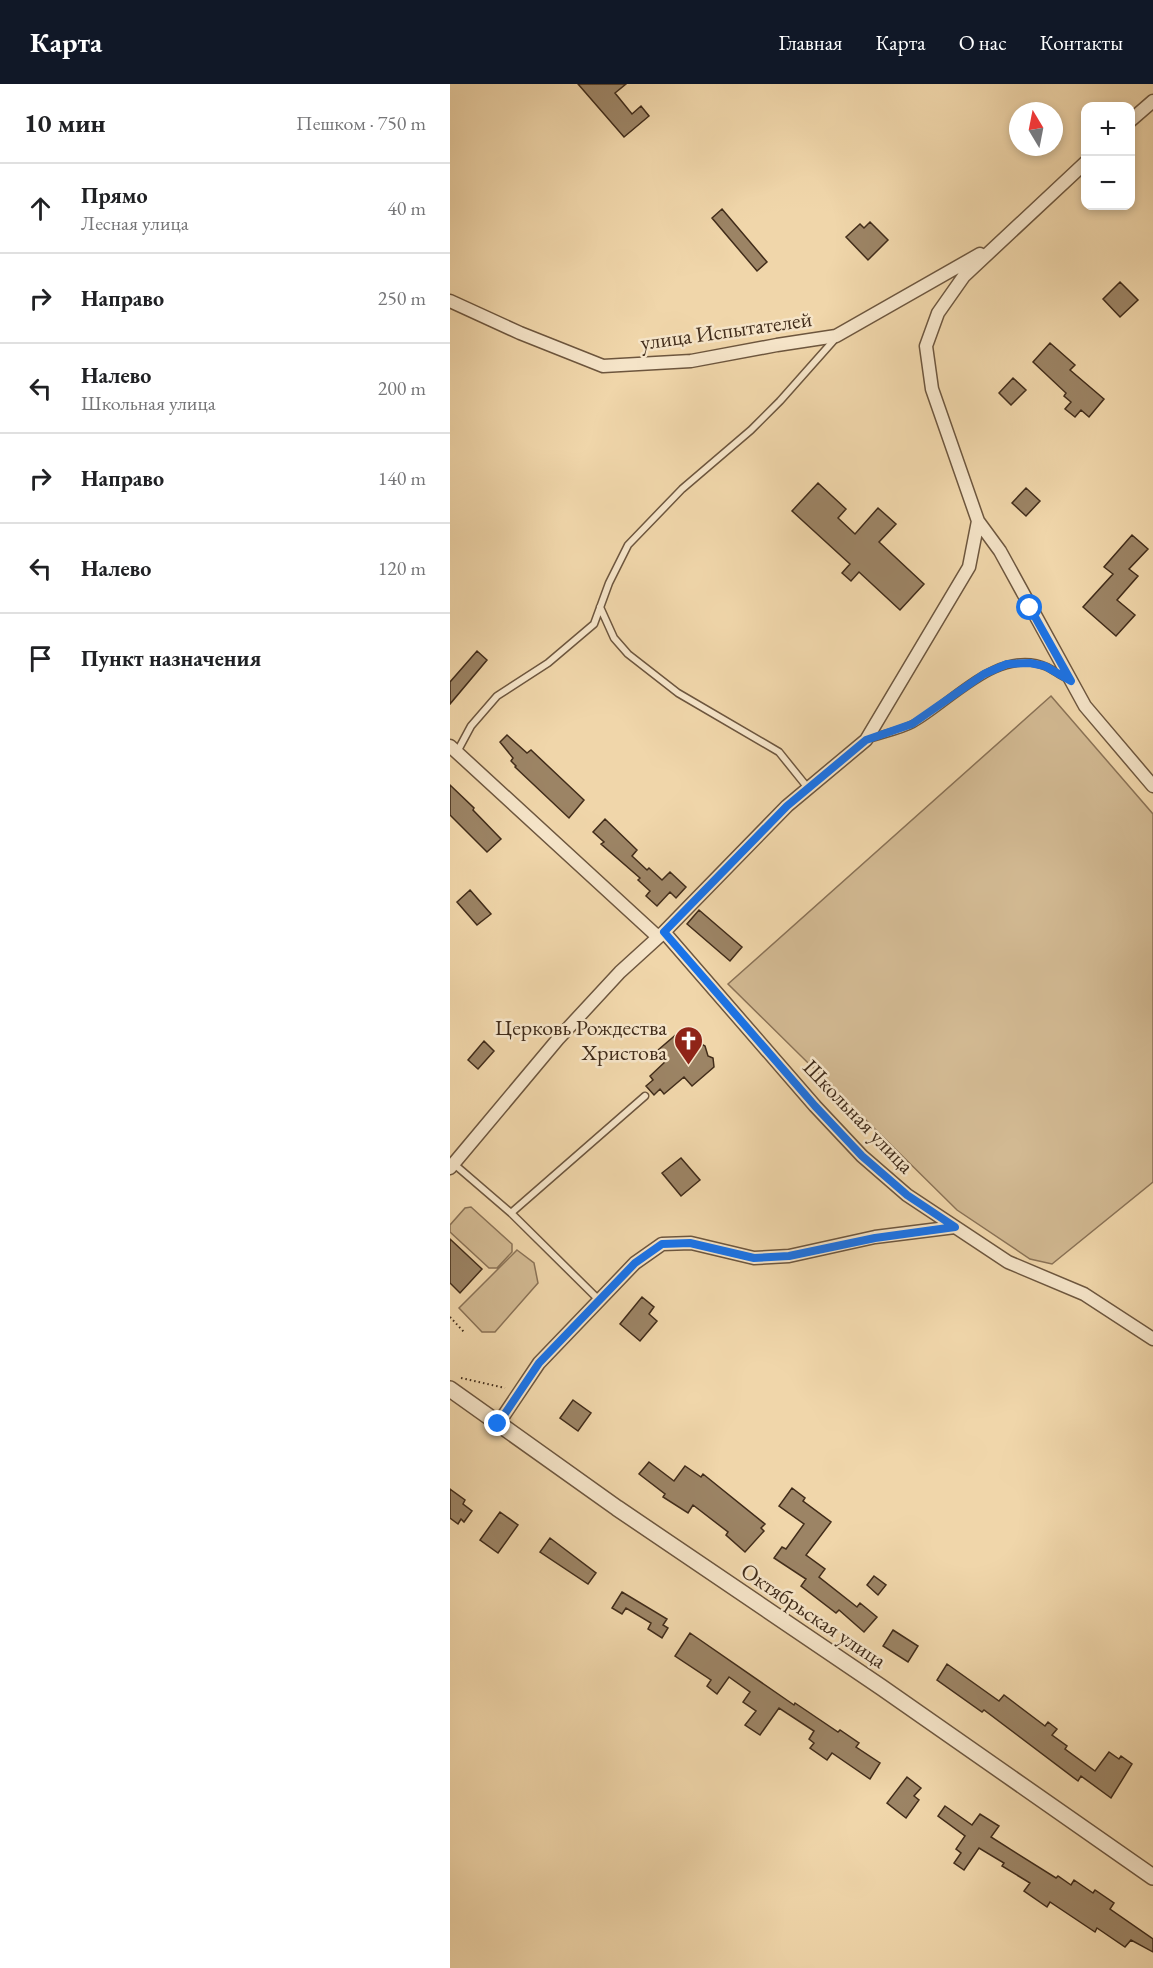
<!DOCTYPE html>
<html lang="ru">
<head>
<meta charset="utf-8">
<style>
	:root { --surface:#fff; --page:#f6f6f6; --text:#202124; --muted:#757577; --line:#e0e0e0; --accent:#111827 }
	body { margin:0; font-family:"EB Garamond",serif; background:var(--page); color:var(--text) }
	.controls { position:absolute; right:18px; top:18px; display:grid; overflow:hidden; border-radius:12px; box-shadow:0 3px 9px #0003 }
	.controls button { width:54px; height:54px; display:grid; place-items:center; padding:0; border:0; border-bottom:2px solid var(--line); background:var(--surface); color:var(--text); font:30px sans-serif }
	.compass { position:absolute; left:559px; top:18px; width:54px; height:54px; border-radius:50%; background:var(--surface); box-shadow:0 3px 9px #0003; rotate:350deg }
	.stop { position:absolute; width:18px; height:18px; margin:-14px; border:4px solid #1a73e8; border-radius:50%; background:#fff }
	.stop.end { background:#1a73e8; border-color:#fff; box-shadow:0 2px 6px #0008 }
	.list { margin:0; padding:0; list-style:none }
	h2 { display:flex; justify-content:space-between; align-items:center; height:78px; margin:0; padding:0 24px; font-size:26px }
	h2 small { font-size:20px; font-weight:400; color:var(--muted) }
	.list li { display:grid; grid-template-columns:39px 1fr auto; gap:18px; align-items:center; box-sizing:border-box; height:90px; padding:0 24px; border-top:2px solid var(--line) }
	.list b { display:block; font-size:22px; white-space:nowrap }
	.list p { margin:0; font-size:20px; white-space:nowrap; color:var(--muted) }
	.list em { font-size:20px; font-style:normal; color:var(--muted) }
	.icon { flex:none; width:33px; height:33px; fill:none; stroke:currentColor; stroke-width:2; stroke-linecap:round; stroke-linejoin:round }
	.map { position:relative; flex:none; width:703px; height:1884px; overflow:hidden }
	header { display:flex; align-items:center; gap:36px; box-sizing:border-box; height:84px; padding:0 30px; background:var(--accent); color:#fff }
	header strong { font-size:28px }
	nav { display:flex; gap:33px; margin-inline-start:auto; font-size:21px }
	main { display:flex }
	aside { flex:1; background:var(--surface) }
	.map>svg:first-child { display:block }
	.green { fill:#d2b992; stroke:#8a7256; stroke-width:1.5 }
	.building { fill:#9c8465; stroke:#412c1a; stroke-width:1.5 }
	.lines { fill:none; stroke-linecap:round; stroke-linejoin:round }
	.service-casing { stroke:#6d563e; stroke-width:9 }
	.minor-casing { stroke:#6d563e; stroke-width:15 }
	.tertiary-casing { stroke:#6d563e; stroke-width:18 }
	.path { stroke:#412c1a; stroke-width:2; stroke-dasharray:1.5 3; stroke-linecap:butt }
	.service { stroke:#f5e4c8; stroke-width:6 }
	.minor { stroke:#f5e4c8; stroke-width:12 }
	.tertiary { stroke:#f5e4c8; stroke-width:15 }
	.route { stroke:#1a73e8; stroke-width:8 }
	.labels { text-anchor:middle; stroke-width:5; stroke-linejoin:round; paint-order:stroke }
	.street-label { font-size:22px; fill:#412c1a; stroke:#f5e4c8 }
	.poi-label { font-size:22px; fill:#412c1a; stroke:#f5e4c8; text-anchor:end }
</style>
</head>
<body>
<header>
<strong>Карта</strong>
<nav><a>Главная</a><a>Карта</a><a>О нас</a><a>Контакты</a></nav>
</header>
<main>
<aside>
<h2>10 мин<small>Пешком · 750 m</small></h2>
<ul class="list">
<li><svg class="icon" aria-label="ahead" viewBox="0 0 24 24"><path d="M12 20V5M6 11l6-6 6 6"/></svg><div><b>Прямо</b><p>Лесная улица</p></div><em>40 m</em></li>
<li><svg class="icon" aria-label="right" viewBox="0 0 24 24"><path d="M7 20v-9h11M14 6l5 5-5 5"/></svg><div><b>Направо</b></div><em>250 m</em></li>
<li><svg class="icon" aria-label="left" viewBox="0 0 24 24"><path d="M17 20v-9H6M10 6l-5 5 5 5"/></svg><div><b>Налево</b><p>Школьная улица</p></div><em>200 m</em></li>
<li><svg class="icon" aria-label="right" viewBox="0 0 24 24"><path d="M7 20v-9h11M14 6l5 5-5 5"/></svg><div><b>Направо</b></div><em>140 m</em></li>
<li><svg class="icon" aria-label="left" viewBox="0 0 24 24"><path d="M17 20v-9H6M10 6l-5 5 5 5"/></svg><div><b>Налево</b></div><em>120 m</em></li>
<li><svg class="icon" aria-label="arrive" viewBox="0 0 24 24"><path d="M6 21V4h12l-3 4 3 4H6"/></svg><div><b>Пункт назначения</b></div></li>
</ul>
</aside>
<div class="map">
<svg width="703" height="1884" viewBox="0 0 703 1884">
	<rect width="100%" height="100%" fill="#f0d6aa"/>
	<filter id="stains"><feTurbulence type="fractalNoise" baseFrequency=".00333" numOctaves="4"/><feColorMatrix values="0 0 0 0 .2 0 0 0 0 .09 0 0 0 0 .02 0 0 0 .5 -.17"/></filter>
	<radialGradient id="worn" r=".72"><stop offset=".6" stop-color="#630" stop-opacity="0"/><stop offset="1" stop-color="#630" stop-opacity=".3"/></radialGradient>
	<path class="green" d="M601,612L703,730V1098L602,1180L580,1175L507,1126L278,900Z
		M21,1123L62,1160V1168L47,1184H39L0,1148V1141L15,1124Z
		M67,1166L84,1179L88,1199L45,1248H32L9,1224Z"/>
	<path class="building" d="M128,0H176L165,9L182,30L191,22L199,32L174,53Z
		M272,125L317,178L307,187L262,134Z
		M420,138L438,156L418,176L396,153L410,140L414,144Z
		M670,198L688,216L670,233L653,215Z
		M600,259L625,281L620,286L654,315L639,333L631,326L625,333L615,325L621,318L614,312L616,309L583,278Z
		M563,294L576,306L561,321L549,309Z
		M368,399L396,425L388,434L405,450L428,424L446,440L429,458L474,500L450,526L409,488L401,497L392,489L400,480L342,427Z
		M576,404L590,417L576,432L562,419Z
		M682,451L698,465L679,485L688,492L667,516L685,531L666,552L633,523L663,490L654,483Z
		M27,567L37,576L0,620V598Z
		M57,651L77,669L81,666L134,716L119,734L65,683L66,682L61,677L63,674L50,658Z
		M0,701L24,724L23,726L51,755L37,768L0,731Z
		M155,735L187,766L182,772L197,786L199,784L212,796L220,788L236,803L226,814L220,808L207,822L196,812L200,807L188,796L190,794L151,760L154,758L143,748Z
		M20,806L41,830L27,841L7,818Z
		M249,826L292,863L280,877L237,840Z
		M234,947L239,948L242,955L255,962L258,972L263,974L264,983L242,1002L234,993L214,1010L210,1005L204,1011L196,1002L203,996L200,992L217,976L208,966L228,949Z
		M34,957L44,967L28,985L18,976Z
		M231,1074L250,1096L231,1112L212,1089Z
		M0,1155L32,1185L10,1209L0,1199Z
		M192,1213L204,1223L199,1230L207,1237L190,1257L170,1240Z
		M123,1316L141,1329L128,1347L110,1334Z
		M199,1378L224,1397L235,1382L251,1393L253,1390L315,1440L311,1444L314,1447L295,1468L276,1451L278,1448L243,1421L238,1429L213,1413L215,1410L189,1390Z
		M342,1404L355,1414L353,1417L381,1438L356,1471L375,1485L369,1493L407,1523L410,1519L427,1533L414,1548L389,1526L386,1529L351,1502L356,1495L324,1474L332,1463L336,1465L354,1440L329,1422Z
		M0,1405L15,1416L13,1420L22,1427L14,1438L11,1435L8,1440L0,1434Z
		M50,1428L68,1441L48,1469L30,1456Z
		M100,1454L146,1489L138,1500L90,1468Z
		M424,1492L436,1501L428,1511L417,1501Z
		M172,1508L217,1535L213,1541L218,1544L212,1554L198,1545L201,1539L176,1524L172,1530L162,1524Z
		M443,1546L468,1562L458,1578L433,1562Z
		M240,1549L344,1621L345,1619L388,1648L390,1646L409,1659L406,1663L430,1679L420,1695L382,1669L377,1676L360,1664L364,1659L359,1655L364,1647L329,1624L310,1651L295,1641L306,1627L293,1618L300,1608L279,1593L267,1610L257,1602L261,1596L225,1572Z
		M497,1580L549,1617L554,1611L595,1642L598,1638L607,1645L602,1651L617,1662L615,1665L645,1687L659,1668L669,1675L671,1672L682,1680L661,1714L631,1692L628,1697L534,1626L532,1628L487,1596Z
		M457,1693L471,1704L464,1712L469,1716L456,1734L437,1719Z
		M495,1722L522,1741L530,1730L549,1742L541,1753L606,1794L608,1792L621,1801L624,1796L643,1809L645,1806L664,1819L660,1825L703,1855V1868L681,1856L675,1863L647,1844L645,1848L600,1818L597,1823L574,1807L580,1799L552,1782L554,1779L529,1764L514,1786L504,1779L511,1769L506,1765L515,1752L488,1732Z"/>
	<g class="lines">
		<defs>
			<path id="service" d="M150,523L164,554L178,570L228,609L329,668L358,704
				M419,655C433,650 450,647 463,640C500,620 549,561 597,583C603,586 610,591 616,594
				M7,668L21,642L47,612L98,579L144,540L159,499L178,461L232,405L301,346L330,317L385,255
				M4,1080L61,1129L149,1216
				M61,1129L195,1012"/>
			<path id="minor" d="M680,37L703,17
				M0,217L70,249L153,282L241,277L327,261L386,252L530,170
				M528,437L550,467L635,622L703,702
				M0,662L208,853
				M214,848L365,1022L412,1072L457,1111L558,1178L634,1210L703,1255
				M0,1084L108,955L170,888L214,848L337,722L416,656L519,483L528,437L482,305L476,262L488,229L514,192L636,78
				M48,1340L89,1279L185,1179L212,1160L241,1159L304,1174L339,1172L425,1153L505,1143"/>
			<path id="tertiary" d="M0,1305L167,1424L431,1603L703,1793"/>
		</defs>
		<use href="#service" class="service-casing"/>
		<use href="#minor" class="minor-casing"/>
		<use href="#tertiary" class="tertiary-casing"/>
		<path class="path" d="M0,1233L14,1248
			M11,1294L55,1304"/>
		<use href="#service" class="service"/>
		<use href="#minor" class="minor"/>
		<use href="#tertiary" class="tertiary"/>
	</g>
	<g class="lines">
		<path class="route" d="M48,1340L89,1279L185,1179L212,1160L240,1159L304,1174L339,1172L425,1154L505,1143L457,1111L412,1072L365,1022L214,848L337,722L416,656L462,640L534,590L557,580L580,579L595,582L621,597L580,524"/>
	</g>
	<defs>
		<symbol id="church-pin" viewBox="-11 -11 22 30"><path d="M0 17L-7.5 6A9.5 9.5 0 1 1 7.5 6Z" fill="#8f2418" stroke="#f5e4c8"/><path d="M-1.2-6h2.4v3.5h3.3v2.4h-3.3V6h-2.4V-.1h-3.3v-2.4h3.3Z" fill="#fff"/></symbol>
	</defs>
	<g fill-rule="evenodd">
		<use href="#church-pin" x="222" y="940" width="33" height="45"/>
	</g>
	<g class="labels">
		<g class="street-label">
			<text transform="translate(276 246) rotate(-8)" y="8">улица Испытателей</text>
			<text transform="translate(409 1032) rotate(46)" y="8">Школьная улица</text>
			<text transform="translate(364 1531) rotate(34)" y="8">Октябрьская улица</text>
		</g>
		<g class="poi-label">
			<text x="217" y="951">Церковь Рождества<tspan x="217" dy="25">Христова</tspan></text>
		</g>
	</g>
	<rect width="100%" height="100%" filter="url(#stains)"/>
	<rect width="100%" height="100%" fill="url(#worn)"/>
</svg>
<div class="controls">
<button>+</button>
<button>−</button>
</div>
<svg class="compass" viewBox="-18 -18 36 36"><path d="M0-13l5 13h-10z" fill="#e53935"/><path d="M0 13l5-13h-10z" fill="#757577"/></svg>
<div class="stop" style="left:580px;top:524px"></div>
<div class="stop end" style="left:48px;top:1340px"></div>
</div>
</main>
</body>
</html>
